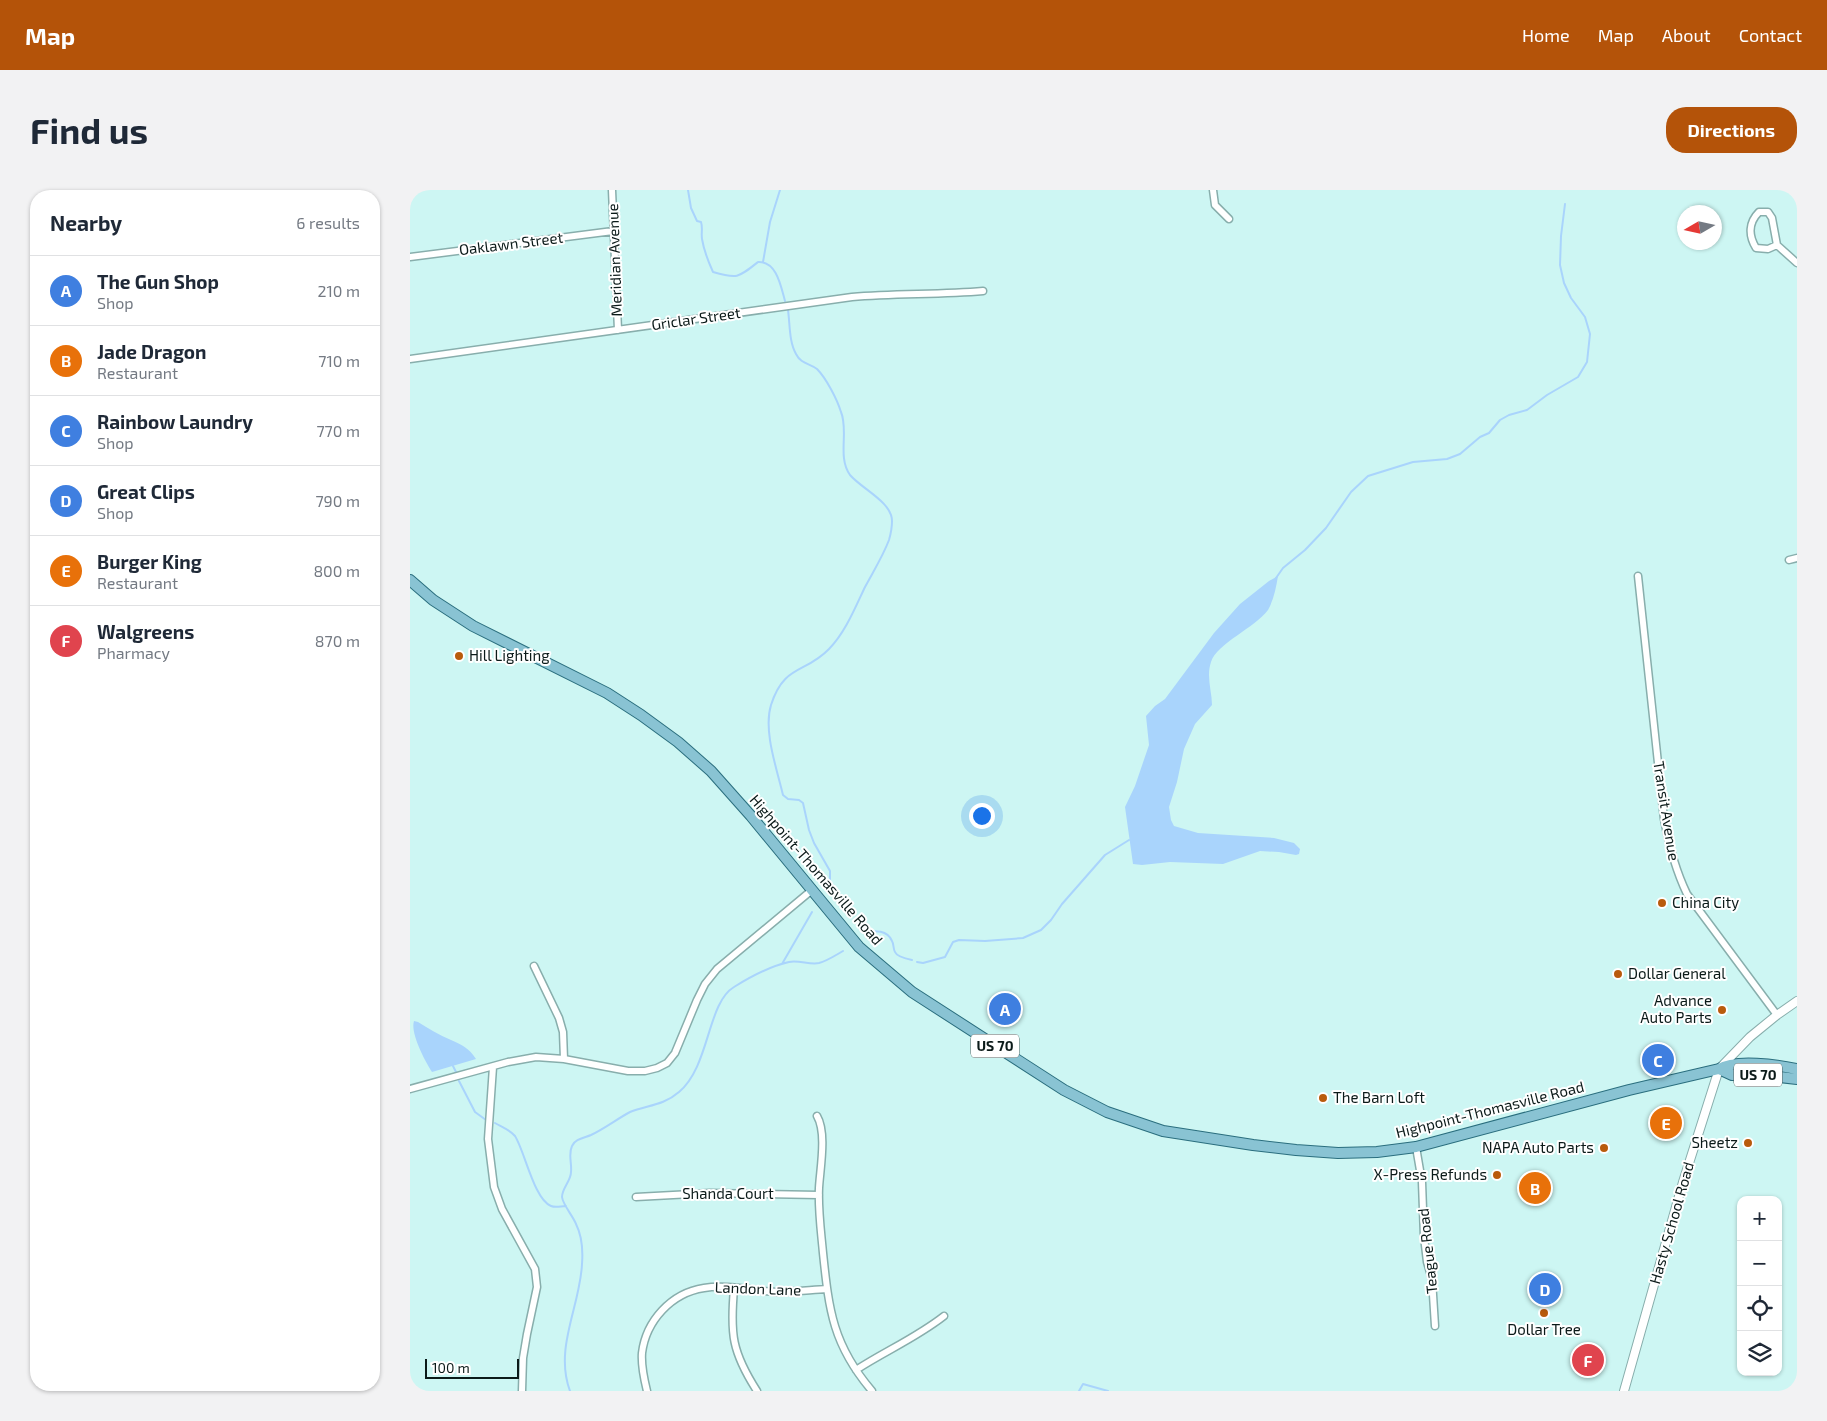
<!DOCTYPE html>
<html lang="en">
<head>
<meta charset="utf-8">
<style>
	:root { --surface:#fff; --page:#f2f2f3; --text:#1f2937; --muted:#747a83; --line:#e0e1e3; --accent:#b45309 }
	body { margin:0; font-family:"Exo 2",sans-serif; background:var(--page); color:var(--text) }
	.controls { position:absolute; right:15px; bottom:15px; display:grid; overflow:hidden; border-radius:10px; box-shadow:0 1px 4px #0004 }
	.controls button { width:45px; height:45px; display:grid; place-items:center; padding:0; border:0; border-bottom:1px solid var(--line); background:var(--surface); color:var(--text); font:25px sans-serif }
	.compass { position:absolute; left:1267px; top:15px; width:45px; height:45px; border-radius:50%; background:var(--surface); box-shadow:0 1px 4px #0004; rotate:261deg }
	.scale { position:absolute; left:15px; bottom:12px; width:94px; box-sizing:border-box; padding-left:5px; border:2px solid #0b1a19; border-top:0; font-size:14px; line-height:18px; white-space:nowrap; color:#0b1a19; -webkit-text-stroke:4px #fff; paint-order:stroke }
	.you { position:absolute; left:571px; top:625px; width:18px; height:18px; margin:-12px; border:4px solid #fff; border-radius:50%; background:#1a73e8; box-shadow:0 0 0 8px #1a73e833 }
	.badge { display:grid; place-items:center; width:32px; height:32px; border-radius:50%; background:var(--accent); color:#fff; font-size:16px; font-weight:700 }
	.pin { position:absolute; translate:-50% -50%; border:2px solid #fff; box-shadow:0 1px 5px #0006 }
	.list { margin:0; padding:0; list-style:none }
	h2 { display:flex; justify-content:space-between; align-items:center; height:65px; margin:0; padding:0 20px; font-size:21px }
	h2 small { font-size:16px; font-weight:400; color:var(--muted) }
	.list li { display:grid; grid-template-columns:32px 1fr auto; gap:15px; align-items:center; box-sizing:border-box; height:70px; padding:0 20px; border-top:1px solid var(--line) }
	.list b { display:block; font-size:19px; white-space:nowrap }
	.list p { margin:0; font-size:16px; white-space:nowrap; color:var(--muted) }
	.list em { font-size:16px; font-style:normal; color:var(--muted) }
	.icon { flex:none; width:28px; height:28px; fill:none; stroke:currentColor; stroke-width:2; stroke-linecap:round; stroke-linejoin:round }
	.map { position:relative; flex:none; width:1387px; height:1201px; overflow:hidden; border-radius:20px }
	header { display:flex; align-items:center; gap:30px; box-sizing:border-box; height:70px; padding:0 25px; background:var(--accent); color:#fff }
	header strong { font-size:24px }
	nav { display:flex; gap:28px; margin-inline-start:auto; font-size:18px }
	.intro { display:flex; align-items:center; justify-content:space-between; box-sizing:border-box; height:120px; padding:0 30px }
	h1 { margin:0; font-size:35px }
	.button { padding:12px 22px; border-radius:20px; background:var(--accent); color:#fff; font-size:18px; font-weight:700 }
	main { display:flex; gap:30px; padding:0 30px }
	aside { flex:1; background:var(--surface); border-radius:20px; box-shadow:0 1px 4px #0004 }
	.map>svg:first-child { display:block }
	.water { fill:#a9d4fc }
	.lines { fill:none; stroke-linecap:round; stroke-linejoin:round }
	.stream { stroke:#a9d4fc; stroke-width:2 }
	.minor-casing { stroke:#88aeac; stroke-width:9 }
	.tertiary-casing { stroke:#88aeac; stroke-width:10 }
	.primary-casing { stroke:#2a6e7e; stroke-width:12 }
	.minor { stroke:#fff; stroke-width:6 }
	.tertiary { stroke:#fff; stroke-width:8 }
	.primary { stroke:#89c3d3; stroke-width:10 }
	.poi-dot { fill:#b95b0c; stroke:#fff; stroke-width:2 }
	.labels { text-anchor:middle; stroke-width:4; stroke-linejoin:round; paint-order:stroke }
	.shield { fill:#fff; stroke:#545f5e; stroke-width:1 }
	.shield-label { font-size:14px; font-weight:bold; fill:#0b1a19 }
	.street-label { font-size:15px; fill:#0b1a19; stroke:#fff }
	.poi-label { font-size:15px; fill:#0b1a19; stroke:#fff; text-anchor:start }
</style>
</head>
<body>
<header>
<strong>Map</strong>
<nav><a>Home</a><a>Map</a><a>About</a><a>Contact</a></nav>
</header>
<div class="intro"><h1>Find us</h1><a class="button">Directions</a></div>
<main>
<aside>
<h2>Nearby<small>6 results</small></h2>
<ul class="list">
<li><span class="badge" style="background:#3f7fe0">A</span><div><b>The Gun Shop</b><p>Shop</p></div><em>210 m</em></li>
<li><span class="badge" style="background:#e8710a">B</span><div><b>Jade Dragon</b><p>Restaurant</p></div><em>710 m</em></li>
<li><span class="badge" style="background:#3f7fe0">C</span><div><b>Rainbow Laundry</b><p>Shop</p></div><em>770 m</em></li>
<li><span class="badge" style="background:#3f7fe0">D</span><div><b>Great Clips</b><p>Shop</p></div><em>790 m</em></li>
<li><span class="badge" style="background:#e8710a">E</span><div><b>Burger King</b><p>Restaurant</p></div><em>800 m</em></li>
<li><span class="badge" style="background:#e0444e">F</span><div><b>Walgreens</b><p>Pharmacy</p></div><em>870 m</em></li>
</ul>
</aside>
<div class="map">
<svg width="1387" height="1201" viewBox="0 0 1387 1201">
	<rect width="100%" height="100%" fill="#cdf6f3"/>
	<path class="water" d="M868,386C866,398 864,409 858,420C845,438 807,453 801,472C796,487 802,501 802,515L785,534L774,559L767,592L759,617L761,630L764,636L788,643L864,648L884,653L890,659L889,664L886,665L869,662L850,661L813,674L760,672L732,675L723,674L715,617L725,596L739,555L736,526L745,516L755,509L804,443L830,414L859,391Z
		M4,831L8,832C18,838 29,845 41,850C52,855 59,858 66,869L22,882C15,871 0,843 4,831Z"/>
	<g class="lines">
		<path class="stream" d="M278,0L281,18L287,31L291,32C293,38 291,43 292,49C294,61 298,71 303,82C327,89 328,88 348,72C367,71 371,97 375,111
			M353,72L360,32L370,0
			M378,120C380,134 379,152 386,164C391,174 399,173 407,179C416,188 427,209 431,222C439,241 427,267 440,285C452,299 482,312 482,331C482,337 481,343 479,350C473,366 463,382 455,397C445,418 435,443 419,459C395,484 374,474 361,515C353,541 367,579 373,605L378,609L389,610L393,613L399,640L404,653L420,681V696
			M866,388L873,378L895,360L916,338L941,302L958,286L1003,272L1037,269L1050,264L1070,247L1079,243L1090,230L1099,225L1117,220L1137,205L1168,187L1177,172L1180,144L1175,127L1161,108L1154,93L1150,75L1151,46L1155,14
			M454,742C464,741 477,739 482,751C484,754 483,759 485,762C487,767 497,769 502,770
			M507,772L513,773L535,767L543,752L549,750L575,751L613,748L631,740L641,730L652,714L695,665L719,650
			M372,774L402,722
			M43,876L46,882
			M49,891L65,922L76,930
			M85,933C92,937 100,940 105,946C115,962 124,1009 141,1016C146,1018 151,1016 156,1016
			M160,1201C144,1158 170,1117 172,1074C173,1061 172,1046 166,1034C163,1026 153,1015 152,1007C152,998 161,991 161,982C162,973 158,964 162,956C165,949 174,948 181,945C194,939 207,929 220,922C237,915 253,916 269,902C300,876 297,813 324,797C340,787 361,776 379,772C389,770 400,775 409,773C417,771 426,765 433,761
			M669,1201L673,1194L698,1201"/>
		<defs>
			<path id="minor" d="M202,0L208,140
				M803,0L805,15L819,29
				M1367,55L1358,59L1346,58C1338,45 1339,32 1349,22H1358L1362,28L1367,55L1387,73
				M0,67L203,41
				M0,169L442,107C486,103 529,105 573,101
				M1379,370L1387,368
				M1228,386L1254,629C1259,656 1265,679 1277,704L1367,825
				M124,776L149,828L153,842L154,869
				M83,877L78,949L84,997L92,1019L125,1079L127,1097L117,1144L113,1168L112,1201
				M0,899L98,872L126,867L154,869L218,881H235L247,878L257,873L265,863L287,810L295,794L307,779L402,700
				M407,926C417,943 410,979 409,998C408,1020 411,1041 413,1063C419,1121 423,1155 462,1201
				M1006,957L1012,992L1014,1047L1017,1072L1022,1089L1025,1136
				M226,1007L300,1003L409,1005
				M324,1099C320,1144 322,1162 347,1201
				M446,1180C475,1161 506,1148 534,1126
				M237,1201C234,1189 231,1176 232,1163C236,1131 261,1103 294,1098C317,1094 343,1101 367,1102C383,1102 400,1100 417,1099"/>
			<path id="tertiary" d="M1214,1201L1273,992L1309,879L1340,847L1367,825L1387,811"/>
			<path id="primary" d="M0,390L23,410L63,436L197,503L231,525L268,552L301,581L341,626L449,757L502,802L654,900L697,922L753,941L843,955L886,960L928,963L967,962L1006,957L1219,900L1309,879C1326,869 1367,875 1387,879
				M1309,879L1322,885L1343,884L1387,889"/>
		</defs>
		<use href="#minor" class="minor-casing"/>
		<use href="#tertiary" class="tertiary-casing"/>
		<use href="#primary" class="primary-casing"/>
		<use href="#minor" class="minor"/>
		<use href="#tertiary" class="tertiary"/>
		<use href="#primary" class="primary"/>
	</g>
	<g class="poi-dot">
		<circle cx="49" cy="466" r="5"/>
		<circle cx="1252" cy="713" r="5"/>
		<circle cx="1208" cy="784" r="5"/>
		<circle cx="1312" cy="820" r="5"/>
		<circle cx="913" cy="908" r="5"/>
		<circle cx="1338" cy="953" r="5"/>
		<circle cx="1194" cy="958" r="5"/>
		<circle cx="1087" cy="985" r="5"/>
		<circle cx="1134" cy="1123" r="5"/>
	</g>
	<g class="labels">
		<g class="shield">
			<rect x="561" y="844.5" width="48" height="23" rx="4"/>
			<rect x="1324" y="873.5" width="48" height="23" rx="4"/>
		</g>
		<g class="shield-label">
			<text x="585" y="861">US 70</text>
			<text x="1348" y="890">US 70</text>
		</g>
		<g class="street-label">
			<text transform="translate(101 54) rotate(-7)" y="5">Oaklawn Street</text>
			<text transform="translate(205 70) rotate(-92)" y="5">Meridian Avenue</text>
			<text transform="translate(286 129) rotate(-8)" y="5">Griclar Street</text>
			<text transform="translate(1256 621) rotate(81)" y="5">Transit Avenue</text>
			<text transform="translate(406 680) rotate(49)" y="5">Highpoint-Thomasville Road</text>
			<text transform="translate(1080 920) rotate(-14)" y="5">Highpoint-Thomasville Road</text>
			<text x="318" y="1009">Shanda Court</text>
			<text transform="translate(1262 1033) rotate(-74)" y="5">Hasty School Road</text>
			<text transform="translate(1018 1061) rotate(-96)" y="5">Teague Road</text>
			<text transform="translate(348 1099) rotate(2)" y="5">Landon Lane</text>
		</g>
		<g class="poi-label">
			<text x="59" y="471">Hill Lighting</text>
			<text x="1262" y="718">China City</text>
			<text x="1218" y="789">Dollar General</text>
			<text x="1302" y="816" text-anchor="end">Advance<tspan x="1302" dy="17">Auto Parts</tspan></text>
			<text x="923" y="913">The Barn Loft</text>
			<text x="1328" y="958" text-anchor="end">Sheetz</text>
			<text x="1184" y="963" text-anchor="end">NAPA Auto Parts</text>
			<text x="1077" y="990" text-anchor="end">X-Press Refunds</text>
			<text x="1134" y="1145" text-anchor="middle">Dollar Tree</text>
		</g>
	</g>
</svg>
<div class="controls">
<button>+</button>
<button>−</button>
<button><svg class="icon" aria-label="locate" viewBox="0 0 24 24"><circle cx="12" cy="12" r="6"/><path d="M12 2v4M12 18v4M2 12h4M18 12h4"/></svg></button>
<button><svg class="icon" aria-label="layers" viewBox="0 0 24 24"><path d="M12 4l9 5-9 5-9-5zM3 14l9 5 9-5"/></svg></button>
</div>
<svg class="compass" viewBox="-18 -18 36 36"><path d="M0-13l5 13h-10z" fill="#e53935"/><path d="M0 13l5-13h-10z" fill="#747a83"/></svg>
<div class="scale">100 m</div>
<div class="you"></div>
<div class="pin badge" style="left:595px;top:819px;background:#3f7fe0">A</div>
<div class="pin badge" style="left:1125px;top:998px;background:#e8710a">B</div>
<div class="pin badge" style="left:1248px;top:870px;background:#3f7fe0">C</div>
<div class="pin badge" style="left:1135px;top:1099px;background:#3f7fe0">D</div>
<div class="pin badge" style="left:1256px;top:933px;background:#e8710a">E</div>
<div class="pin badge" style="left:1178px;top:1170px;background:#e0444e">F</div>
</div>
</main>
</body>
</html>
